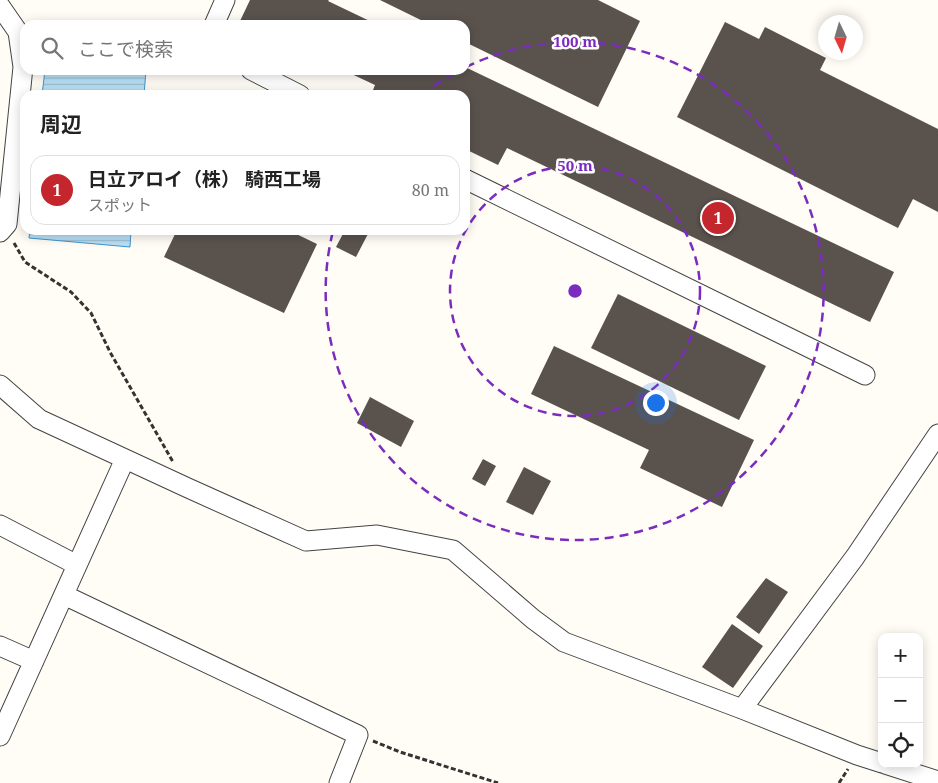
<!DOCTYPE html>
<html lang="ja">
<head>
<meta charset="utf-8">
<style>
	:root { --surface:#fff; --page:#f2f2f2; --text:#222; --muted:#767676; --line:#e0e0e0; --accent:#c4262e }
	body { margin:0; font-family:"Noto Serif","Noto Sans JP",serif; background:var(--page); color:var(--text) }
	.controls { position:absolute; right:15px; bottom:15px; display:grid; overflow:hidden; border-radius:10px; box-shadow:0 2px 12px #0003 }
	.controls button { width:45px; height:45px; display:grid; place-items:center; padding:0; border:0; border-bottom:1px solid var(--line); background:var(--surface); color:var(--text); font:25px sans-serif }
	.compass { position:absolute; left:818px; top:15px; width:45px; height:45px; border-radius:50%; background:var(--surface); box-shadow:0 2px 12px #0003; rotate:175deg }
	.you { position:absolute; left:655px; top:402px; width:18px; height:18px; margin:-12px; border:4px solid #fff; border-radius:50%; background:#1a73e8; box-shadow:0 0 0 8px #1a73e833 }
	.badge { display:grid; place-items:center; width:32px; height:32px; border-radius:50%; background:var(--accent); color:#fff; font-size:16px; font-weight:700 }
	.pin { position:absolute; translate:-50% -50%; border:2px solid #fff; box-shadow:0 1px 5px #0006 }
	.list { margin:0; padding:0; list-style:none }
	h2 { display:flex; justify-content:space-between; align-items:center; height:65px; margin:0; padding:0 20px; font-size:21px }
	h2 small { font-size:16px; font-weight:400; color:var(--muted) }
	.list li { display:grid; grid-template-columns:32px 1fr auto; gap:15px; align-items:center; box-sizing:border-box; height:70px; margin:0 10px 10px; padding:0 10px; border:1px solid var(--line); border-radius:15px }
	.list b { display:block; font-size:19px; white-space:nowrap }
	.list p { margin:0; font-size:16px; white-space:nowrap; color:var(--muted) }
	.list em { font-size:16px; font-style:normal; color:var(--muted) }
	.icon { flex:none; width:28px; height:28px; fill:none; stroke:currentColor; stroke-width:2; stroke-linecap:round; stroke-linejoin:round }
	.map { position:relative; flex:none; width:938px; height:783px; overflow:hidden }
	.search { position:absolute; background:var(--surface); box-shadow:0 2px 12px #0003; left:20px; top:20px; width:450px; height:55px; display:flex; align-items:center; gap:12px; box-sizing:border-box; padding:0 18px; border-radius:15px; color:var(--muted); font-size:19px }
	.panel { position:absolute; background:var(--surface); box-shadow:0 2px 12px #0003; left:20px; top:90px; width:450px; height:145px; border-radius:15px }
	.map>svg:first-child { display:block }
	.water { fill:url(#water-rules); stroke:#3f96cf }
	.building { fill:#5a524d }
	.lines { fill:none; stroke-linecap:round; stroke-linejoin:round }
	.minor-casing { stroke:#444; stroke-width:21 }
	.path { stroke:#333; stroke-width:3; stroke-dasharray:5 2.5; stroke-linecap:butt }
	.minor { stroke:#fff; stroke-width:19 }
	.ring { fill:none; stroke:#7b2cbf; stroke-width:2.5; stroke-dasharray:9 6 }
	.centre { fill:#7b2cbf; stroke:#fff; stroke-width:2.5 }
	.ring-label { font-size:15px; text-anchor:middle; font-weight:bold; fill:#7b2cbf; stroke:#fff; stroke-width:5; stroke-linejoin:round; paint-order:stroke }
</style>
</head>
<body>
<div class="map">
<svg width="938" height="783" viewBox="0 0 938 783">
	<defs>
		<pattern id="water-rules" width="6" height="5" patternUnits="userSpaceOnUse" patternTransform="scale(1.25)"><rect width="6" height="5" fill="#b9e0f7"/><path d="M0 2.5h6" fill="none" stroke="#9ebfd3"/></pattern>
	</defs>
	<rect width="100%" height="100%" fill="#fffdf5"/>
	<path class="water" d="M45,70H146L144,95H42Z
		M30,230H131L130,247L29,238Z"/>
	<path class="building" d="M250,0H329L328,1L378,25H249L240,21Z
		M380,0H598L640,21L598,107L465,42V25H431Z
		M725,22L759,39L765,27L826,58L820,70L938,129V212L913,199L898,228L677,117Z
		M465,67L894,272L870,322L507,148L498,165L465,149V95H371L375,85L343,70H465Z
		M177,230H288L317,244L284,313L164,257Z
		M345,230H370L356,257L336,247Z
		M618,294L766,366L739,420L591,348Z
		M554,346L754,440L722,507L640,468L649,450L531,394Z
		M370,397L414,421L401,447L357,423Z
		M483,459L496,466L485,486L472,479Z
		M524,467L551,481L533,515L506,502Z
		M766,578L788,592L759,634L736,617Z
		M732,624L763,646L733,688L702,667Z"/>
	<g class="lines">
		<defs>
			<path id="minor" d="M0,6L18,32L23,67L7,224L0,232
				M214,25L225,0
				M251,70L300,95
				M465,179L865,375
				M0,385L39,419L188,488L306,541L377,535L453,550L533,619L564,642L742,709L857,755L882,763
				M0,525L77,565
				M64,595L358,735L339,783
				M0,646L34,661
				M742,709L855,557L938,434
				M0,736L125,459
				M885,764L938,781"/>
		</defs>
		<use href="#minor" class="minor-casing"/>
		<path class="path" d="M14,243L25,262L71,292L91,313L110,352L173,462
			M373,741L400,752L498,783
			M839,783L848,769"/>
		<use href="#minor" class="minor"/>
	</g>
	<g class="ring">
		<circle cx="575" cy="291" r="125"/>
		<path d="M422 95A249 249 0 0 1 460 70M466 67A249 249 0 1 1 333 231"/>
	</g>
	<circle cx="575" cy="291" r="8" class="centre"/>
	<g class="ring-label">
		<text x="575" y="47">100 m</text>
		<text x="575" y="171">50 m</text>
	</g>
</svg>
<div class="controls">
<button>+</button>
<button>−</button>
<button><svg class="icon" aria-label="locate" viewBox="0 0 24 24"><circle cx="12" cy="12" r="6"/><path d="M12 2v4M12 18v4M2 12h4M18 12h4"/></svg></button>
</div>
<svg class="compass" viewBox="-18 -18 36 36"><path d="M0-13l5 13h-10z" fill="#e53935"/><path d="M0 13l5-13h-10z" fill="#767676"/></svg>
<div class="you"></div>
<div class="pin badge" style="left:718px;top:218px">1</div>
<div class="search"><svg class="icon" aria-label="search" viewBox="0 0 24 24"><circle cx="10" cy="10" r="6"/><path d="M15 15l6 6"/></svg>ここで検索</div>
<section class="panel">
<h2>周辺<small></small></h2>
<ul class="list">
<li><span class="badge">1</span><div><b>日立アロイ（株） 騎西工場</b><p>スポット</p></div><em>80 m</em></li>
</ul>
</section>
</div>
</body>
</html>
